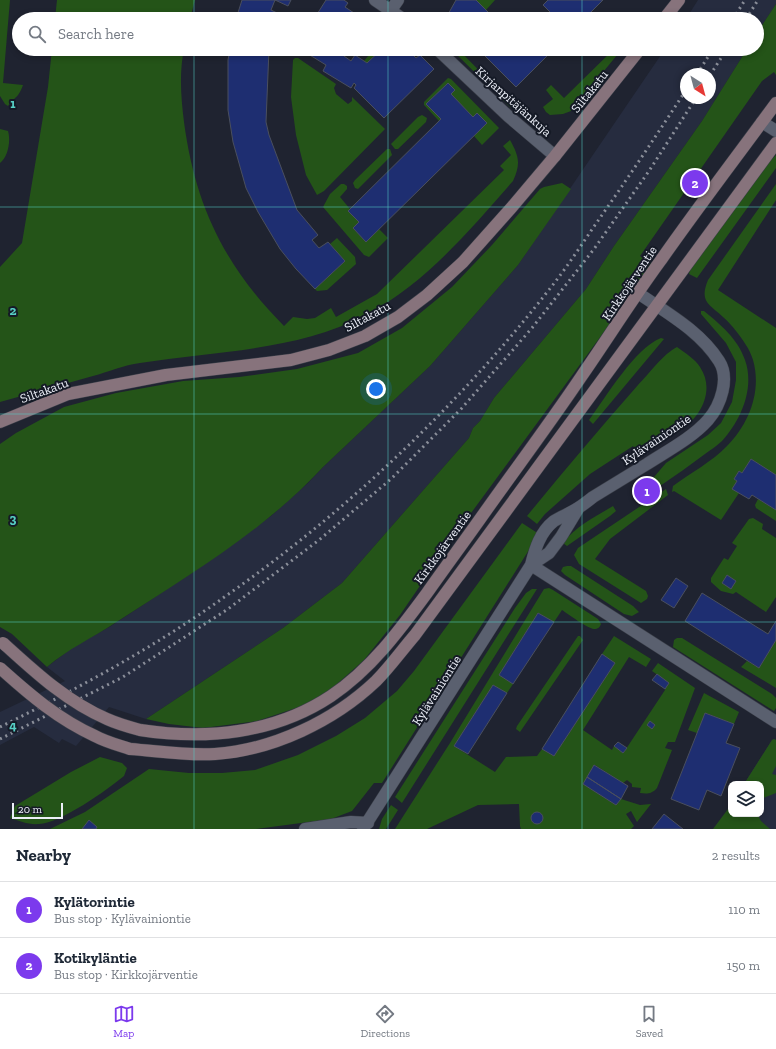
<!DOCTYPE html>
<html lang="en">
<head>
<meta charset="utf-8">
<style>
	:root { --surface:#fff; --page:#f2f2f3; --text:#1f2937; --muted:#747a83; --line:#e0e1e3; --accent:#7c3aed }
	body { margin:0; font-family:"Zilla Slab",serif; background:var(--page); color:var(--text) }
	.controls { position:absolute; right:12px; bottom:12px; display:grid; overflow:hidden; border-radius:8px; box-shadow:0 2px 6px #0003 }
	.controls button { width:36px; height:36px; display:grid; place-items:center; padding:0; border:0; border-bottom:1px solid var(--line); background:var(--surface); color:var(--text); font:20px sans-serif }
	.compass { position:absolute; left:680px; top:68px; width:36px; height:36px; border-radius:50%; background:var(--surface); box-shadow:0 2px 6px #0003; rotate:144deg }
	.scale { position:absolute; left:12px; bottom:10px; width:51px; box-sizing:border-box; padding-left:4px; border:2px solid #eceff8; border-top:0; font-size:11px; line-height:14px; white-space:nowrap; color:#eceff8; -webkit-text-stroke:3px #151a26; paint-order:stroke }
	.you { position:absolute; left:376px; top:389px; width:14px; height:14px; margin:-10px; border:3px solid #fff; border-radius:50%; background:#1a73e8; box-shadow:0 0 0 6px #1a73e833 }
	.badge { display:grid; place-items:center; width:26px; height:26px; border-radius:50%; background:var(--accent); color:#fff; font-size:13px; font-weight:700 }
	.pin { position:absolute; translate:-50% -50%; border:2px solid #fff; box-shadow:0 1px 4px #0006 }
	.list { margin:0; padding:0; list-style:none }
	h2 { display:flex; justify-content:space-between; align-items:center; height:52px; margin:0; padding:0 16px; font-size:17px }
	h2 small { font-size:13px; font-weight:400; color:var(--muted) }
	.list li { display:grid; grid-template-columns:26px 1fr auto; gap:12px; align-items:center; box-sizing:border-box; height:56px; padding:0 16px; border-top:1px solid var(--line) }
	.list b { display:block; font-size:15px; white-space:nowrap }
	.list p { margin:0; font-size:13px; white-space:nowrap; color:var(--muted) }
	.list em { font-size:13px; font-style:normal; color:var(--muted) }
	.icon { flex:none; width:22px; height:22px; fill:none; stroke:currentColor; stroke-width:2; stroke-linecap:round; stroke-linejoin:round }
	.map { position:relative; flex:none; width:776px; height:829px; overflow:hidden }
	.search { position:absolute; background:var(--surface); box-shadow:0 2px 6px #0003; left:12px; right:12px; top:12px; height:44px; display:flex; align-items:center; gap:10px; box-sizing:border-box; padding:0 14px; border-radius:22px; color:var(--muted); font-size:15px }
	.sheet { height:164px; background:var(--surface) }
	nav { display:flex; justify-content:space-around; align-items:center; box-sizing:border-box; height:56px; border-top:1px solid var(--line); background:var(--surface); font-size:11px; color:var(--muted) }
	nav a { display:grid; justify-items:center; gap:2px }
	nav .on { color:var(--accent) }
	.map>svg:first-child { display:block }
	.built { fill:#262c3f; fill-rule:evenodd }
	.green { fill:#245418 }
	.building { fill:#1e2e71; stroke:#4a4f5e }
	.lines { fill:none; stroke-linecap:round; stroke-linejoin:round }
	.street-casing { stroke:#3b3f49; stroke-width:13 }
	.secondary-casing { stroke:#3b3f49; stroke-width:13 }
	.street { stroke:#5a606f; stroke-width:12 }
	.secondary { stroke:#87737c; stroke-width:12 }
	.rail { stroke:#8b8f9a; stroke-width:3; stroke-dasharray:2 4; stroke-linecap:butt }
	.secondary-bridge-casing { stroke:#3b3f49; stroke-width:13; stroke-linecap:butt }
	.secondary-bridge { stroke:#87737c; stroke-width:12 }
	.grid { fill:none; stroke:#56cec4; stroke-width:1; stroke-opacity:0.55 }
	.labels { text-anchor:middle; stroke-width:4; stroke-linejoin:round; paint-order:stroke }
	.street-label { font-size:13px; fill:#eceff8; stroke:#151a26 }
	.grid-label { font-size:13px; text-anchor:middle; font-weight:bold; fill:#56cec4; stroke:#151a26; stroke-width:4; stroke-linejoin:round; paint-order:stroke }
</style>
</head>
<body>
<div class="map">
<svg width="776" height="829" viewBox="0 0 776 829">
	<rect width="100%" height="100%" fill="#1f2330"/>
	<path class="built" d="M698,0H776V4L757,33V19H686Z
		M665,49H747L702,121L614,246L586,289L494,398L480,421L473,428L469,438L342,583L283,628L146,719L109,707L76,746L62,739L59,743L34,727L0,745V712L65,681L47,667L73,647L111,626L196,570L271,516L308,483L323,467L430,366L518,265ZM686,74H710V98H686Z
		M774,739L776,740V829H752L748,814H761V784H744L772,740Z"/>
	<path class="green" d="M0,0H10L3,83L23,85C18,99 15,96 8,106L5,104L0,96Z
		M57,0H195L190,19H55Z
		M476,0H495L486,10Z
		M776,4V75L774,72L762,81L640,256L653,265L452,539L400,615L364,660L328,692L305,705L257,721L203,728L169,724L146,719L283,628L342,583L469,438L473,428L480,421L494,398L586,289L614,246L702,121L747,49H757V33Z
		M52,49H184C179,73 181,98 184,122C195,205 225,267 284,326L293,317L307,319L315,318L331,308L336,317L377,294L504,170L500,166L511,155L503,146L510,140C519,156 521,164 513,181C469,231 426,283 366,315C297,351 216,351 140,363C124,365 108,372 93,376C62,385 31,393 0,402V267L22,243L48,87Z
		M374,49H382L367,63L364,61Z
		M451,49H458L512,104V107H510Z
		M614,49H622L571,111L563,114L550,115L546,112L543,107L553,99L546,90L551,85L564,98Z
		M295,58H298L336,84L334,88L336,94L348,104L352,101V97L385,129L324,191L317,195L306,175L296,135L291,97L293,60Z
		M448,78L451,79L499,128L482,145L474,136L487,123L477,113L473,117L451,94L455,90L448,83L426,104L441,119L439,121L424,105V102Z
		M422,115L427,118L426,122L398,149H395L391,144L418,117Z
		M0,129L8,131C11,141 8,157 0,163Z
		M387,149H390L392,155L358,189L355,188L353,183L355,180Z
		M776,155V168L697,278L689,274L690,270L767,164Z
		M562,183L571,189L518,265L430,366L323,467C264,531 188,576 115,623C92,638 68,649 47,667L12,634L0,627V444L16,433L64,407L116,393L183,381L239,377L297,369L358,353L402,328L452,287L492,245L540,189L544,187Z
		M341,184H344L347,186V189L340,197L350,209L348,211L359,222L353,228L366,242L379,229L388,238L369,257L364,255L323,207L330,194Z
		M776,184V200L718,290L776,328V475L751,459L742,473L739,471L734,479L737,481L739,493L721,520L674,491L672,492L673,486C689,474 713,461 727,446C749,424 762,391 753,360C750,349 742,339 736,331C732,326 728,321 723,317C709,304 699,302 708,280Z
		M337,238L355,257L356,264L327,290L317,291L315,289L345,261L330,244Z
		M701,311H704C720,324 738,339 745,360C755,388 741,420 722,441C717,446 710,450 705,454C690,465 675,476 660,486L648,484L666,463L708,435L721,423L732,402L736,380V362L726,343L701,314Z
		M661,338L664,339L593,424L589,420C606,397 635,348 661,338Z
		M677,347C685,353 695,359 700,367C716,391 700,419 678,432C665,440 650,445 636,452L633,446L590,474L545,514L537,524L527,516C563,472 600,428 638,385C649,374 663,354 677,347Z
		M666,489L668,495L610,539L595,559L646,591L648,596L647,599L641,603L579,564L574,555L578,548Z
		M758,499L776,510V521L756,508L755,505Z
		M613,506L616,511L610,516L567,546L563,543C576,526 595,517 613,506Z
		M753,518L763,524L762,529L776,538V597L766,612L736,592L733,594L721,591L711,582V578L724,558L728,560L737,546L732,543L749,519Z
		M522,523L539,534L382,783H374L352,811L331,819L256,829H50L85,812L149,769L189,773H222L255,770L298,755L336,736L365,718L397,691L414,671Z
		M567,566H571L633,606L639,612L632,616L624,614L565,575L561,571L563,567Z
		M549,588L553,590L598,619L601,624C600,627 598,629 594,629C587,628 568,614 562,610L554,622L538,613L499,675L513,684L507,693L493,685L454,746L495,772L506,757L537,756L542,749L554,756L615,663L602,654L614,636L651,659L646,667L629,657L583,730L612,750L614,746L624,752L665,690V689L669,683L652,671L658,663L695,688L675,742H668L665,748L672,750L657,788C652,794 647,794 640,793L641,788L632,787V784L627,780L623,783L595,765L583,784L616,805L621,799L640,805L651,804L637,822L631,811L626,814L634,826L631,829H521L520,826L519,804L478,805L427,829H395L450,743L544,589Z
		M532,589H537L402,803L395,797L515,608L526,593Z
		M578,636H580L583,640L520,732L516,729L517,726Z
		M677,638H682L772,694L776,698V708L774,711L673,647L674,640Z
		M776,640V688L741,667L747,661L759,668Z
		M704,693L739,712L734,724L706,713L697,733L688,730Z
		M774,739L776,740V766L772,774L776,775V793L761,799V784H744L772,740Z
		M100,757L122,763L127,768L124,776C107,790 61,823 39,824C29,825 19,821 10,818L15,806L71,772Z
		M391,805L398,810L386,829H379L382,819Z
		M731,805V814H757L761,821L770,829H713Z"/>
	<path class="building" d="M242,0H291L288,6L275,0L271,10L279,14L277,19H236Z
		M326,0H344L348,3L345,7L363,19H314Z
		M456,0H476L495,19H447L446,18Z
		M548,0H603L584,19H545L551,13L543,5Z
		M230,49H269L266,122L269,135L297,210L318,235L312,240L319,248L328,242L345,261L315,289L296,269L280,249L258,212L246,188L233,142L228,110V60Z
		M300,49H349L344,56L351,61L355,55L367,63L382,49H384L386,52L389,49H407L416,58L420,55L434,69L384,118L354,88L356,85L354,83L351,88L323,71L326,65Z
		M478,49H554L516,87Z
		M448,83L455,90L451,94L473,117L477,113L487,123L366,242L353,228L359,222L348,211L441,119L426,104Z
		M751,459L776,475V510L752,495L749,499L732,489L737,481L734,479L739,471L742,473Z
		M647,489L649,492L640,498L638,495Z
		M727,575L736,581L731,589L722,583Z
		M676,578L688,586L674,608L661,600Z
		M702,593L768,634L776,621V640L759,668L685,621Z
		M538,613L554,622L513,684L499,675Z
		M602,654L615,663L554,756L542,749Z
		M657,674L669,683L665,689L652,680Z
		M493,685L507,693L468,754L454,746Z
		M705,713L734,724L726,743L740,748L721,796L707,790L699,810L671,799Z
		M650,721L655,725L652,729L647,725Z
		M618,742L627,748L623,753L614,746Z
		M594,765L628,786L621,799L587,777Z
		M587,777L621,799L616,805L583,784Z
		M531 818a6 6 0 1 1 12 0a6 6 0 1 1-12 0Z
		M664,814L683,829H652Z
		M89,820L97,827L96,829H82Z"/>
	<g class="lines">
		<defs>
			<path id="street" d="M375,0L403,19
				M391,10L398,0
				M437,49L508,116L555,156
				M762,122L776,131
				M531,565L776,722
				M531,565L549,553L561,537L578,509
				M305,829L351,822L368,823
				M363,829L531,565C535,549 540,532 554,521C562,516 571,513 578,508C583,505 588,501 593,497C611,486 629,475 647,464C667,451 692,438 708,420C721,405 730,378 719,361C700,331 667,313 638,293"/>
			<path id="secondary" d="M664,19L679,0
				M0,422L68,394L166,375L291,360L329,350L365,336L398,317L427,295L463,262L512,207L555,156L640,49
				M140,730C205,740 274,734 331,696C371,669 399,631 427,593C446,566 466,539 485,512C517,467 550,423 581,377C608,338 633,298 661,260C698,207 738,155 776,103
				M130,749C158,751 187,756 215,754C273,750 334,721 376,681C390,667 402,650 415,635L776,143"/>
		</defs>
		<use href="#street" class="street-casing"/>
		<use href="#secondary" class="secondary-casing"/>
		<use href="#street" class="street"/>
		<use href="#secondary" class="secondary"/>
		<path class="rail" d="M733,19L745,0
			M746,19L758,0
			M697,74L713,49
			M710,75L727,49
			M0,727C77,689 153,648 223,598C346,512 455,409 548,291C565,270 580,247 595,225C626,181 656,136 686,90
			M0,739L123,677L228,609L319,540L391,479L462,408L532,328L594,249L649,171L696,98"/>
		<defs>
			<path id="secondary-bridge" d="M3,643C35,672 67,702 107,719C118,724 129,727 140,730
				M0,668C30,695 58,719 95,736C106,742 118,745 130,749"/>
		</defs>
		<use href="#secondary-bridge" class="secondary-bridge-casing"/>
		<use href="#secondary-bridge" class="secondary-bridge"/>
	</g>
	<path class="grid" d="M194,0V19M388,0V19M582,0V19M194,49V829M388,49V829M582,49V829M0,207H776M0,414H776M0,622H776"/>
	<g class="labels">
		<g class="street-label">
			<text transform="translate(589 91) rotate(-51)" y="5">Siltakatu</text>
			<text transform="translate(514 101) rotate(42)" y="5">Kirjanpitäjänkuja</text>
			<text transform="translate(629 283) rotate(-56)" y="5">Kirkkojärventie</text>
			<text transform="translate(367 316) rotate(-28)" y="5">Siltakatu</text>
			<text transform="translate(44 390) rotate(-20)" y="5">Siltakatu</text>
			<text transform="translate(656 439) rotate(-34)" y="5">Kylävainiontie</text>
			<text transform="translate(442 547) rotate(-54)" y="5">Kirkkojärventie</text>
			<text transform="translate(436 690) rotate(-58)" y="5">Kylävainiontie</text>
		</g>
	</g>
	<g class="grid-label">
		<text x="13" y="108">1</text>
		<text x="13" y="315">2</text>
		<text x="13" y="523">3</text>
		<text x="13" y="730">4</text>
	</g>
</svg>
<div class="controls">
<button><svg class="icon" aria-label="layers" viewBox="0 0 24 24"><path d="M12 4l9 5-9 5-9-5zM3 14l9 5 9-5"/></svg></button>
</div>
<svg class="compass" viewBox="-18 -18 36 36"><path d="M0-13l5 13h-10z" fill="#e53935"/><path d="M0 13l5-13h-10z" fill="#747a83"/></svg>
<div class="scale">20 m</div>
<div class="you"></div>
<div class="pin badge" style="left:647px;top:491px">1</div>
<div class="pin badge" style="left:695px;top:183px">2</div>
<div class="search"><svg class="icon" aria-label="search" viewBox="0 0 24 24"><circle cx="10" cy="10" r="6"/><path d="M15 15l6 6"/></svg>Search here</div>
</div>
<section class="sheet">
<h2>Nearby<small>2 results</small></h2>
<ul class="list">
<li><span class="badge">1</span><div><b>Kylätorintie</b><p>Bus stop · Kylävainiontie</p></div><em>110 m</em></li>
<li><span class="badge">2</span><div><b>Kotikyläntie</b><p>Bus stop · Kirkkojärventie</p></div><em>150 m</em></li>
</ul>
</section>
<nav>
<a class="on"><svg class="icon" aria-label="map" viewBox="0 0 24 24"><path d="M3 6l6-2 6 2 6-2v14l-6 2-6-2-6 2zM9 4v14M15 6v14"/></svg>Map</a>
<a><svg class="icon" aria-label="directions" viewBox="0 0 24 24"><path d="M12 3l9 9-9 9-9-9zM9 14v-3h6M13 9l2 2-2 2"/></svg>Directions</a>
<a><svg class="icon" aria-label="saved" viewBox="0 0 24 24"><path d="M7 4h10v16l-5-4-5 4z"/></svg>Saved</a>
</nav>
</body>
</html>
